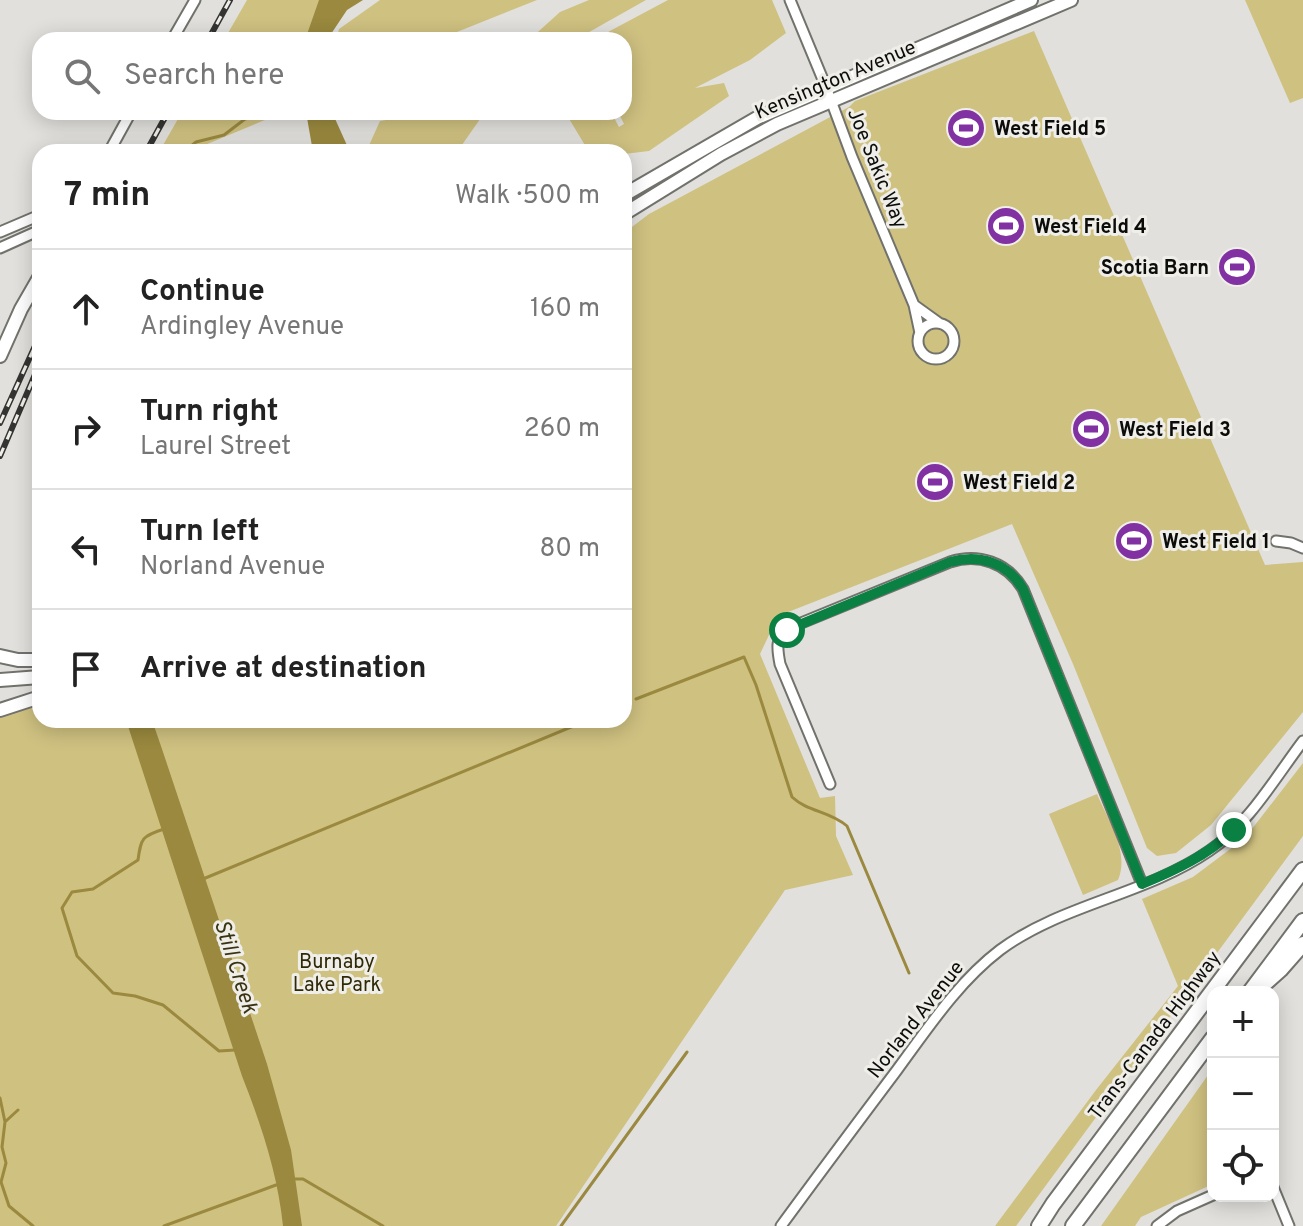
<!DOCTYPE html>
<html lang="en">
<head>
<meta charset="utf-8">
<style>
	:root { --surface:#fff; --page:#f2f2f2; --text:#222; --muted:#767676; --line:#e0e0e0 }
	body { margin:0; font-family:Overpass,sans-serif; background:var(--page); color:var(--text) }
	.controls { position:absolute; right:24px; bottom:24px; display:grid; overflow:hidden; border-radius:16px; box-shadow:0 4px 20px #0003 }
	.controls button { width:72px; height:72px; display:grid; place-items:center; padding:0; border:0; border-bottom:2px solid var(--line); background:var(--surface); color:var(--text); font:40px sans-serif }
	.stop { position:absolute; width:24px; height:24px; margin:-18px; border:6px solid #0b8043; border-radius:50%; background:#fff }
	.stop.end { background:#0b8043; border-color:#fff; box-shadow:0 2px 8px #0008 }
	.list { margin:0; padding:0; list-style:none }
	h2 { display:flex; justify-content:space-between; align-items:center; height:104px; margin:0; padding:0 32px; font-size:34px }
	h2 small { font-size:26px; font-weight:400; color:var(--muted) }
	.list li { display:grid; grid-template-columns:52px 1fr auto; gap:24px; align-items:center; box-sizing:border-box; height:120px; padding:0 32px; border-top:2px solid var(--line) }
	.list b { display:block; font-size:30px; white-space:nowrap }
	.list p { margin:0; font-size:26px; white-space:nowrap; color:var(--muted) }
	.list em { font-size:26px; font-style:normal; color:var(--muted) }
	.icon { flex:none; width:44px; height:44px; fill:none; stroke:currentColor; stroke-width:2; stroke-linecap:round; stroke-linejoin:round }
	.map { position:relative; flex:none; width:1303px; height:1226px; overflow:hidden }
	.search { position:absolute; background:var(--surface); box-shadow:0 4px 20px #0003; left:32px; top:32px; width:600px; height:88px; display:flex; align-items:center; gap:20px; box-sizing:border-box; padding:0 28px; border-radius:24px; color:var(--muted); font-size:30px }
	.panel { position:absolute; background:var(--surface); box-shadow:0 4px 20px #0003; left:32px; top:144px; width:600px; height:584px; border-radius:24px }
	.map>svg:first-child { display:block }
	.green { fill:#cfc180 }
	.water { fill:#9a893e }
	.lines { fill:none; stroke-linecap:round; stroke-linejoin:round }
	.stream { stroke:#9a893e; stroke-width:3 }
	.minor-casing { stroke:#72726d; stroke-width:13 }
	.major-casing { stroke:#72726d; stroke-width:16 }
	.highway-casing { stroke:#72726d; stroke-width:18 }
	.minor { stroke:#fff; stroke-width:9 }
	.major { stroke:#fff; stroke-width:12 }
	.highway { stroke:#fff; stroke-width:14 }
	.rail-casing { stroke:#343432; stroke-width:6 }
	.rail { stroke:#efeee9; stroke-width:3; stroke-dasharray:9; stroke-linecap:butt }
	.route { stroke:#0b8043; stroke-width:10 }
	.labels { text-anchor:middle; stroke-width:6; stroke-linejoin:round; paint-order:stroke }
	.street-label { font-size:20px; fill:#0c0c0a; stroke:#efeee9 }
	.poi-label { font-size:20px; font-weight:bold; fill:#0c0c0a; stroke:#efeee9; text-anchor:start }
	.park-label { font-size:20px; fill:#302907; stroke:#efeee9 }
	.water-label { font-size:22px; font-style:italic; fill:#3a3312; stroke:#efeee9 }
</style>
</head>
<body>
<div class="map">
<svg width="1303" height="1226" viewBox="0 0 1303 1226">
	<rect width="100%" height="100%" fill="#e1e0dc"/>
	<path class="green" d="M247,0H334L313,40H224Z
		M380,0H537L437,40H336L339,29Z
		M589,0H646L575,40H529L560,12Z
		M668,0H772L786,33L750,60L695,88L724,83L729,96L649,151L624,154V152H589L565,112H611L619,127L624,124L618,112H624V40H593Z
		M1245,0H1303V98L1290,103Z
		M1034,31L1265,565L1303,562V712L1211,825L1176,853L1157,856L1147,848L1073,664L1012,524L778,616L760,654L820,798L835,796L836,836L853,875L785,890L556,1226H0V705H40V720H624V233L649,214L849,107L855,101Z
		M182,112H284L188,152H159Z
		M434,112H485L457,152H366L380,121Z
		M1303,763V836L1016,1226H995L1096,1090L1178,986L1142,899L1193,877L1245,838Z
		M1097,794C1108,820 1130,852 1118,880L1083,895L1049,814Z
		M1213,1068V1184L1141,1217L1135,1226H1101Z"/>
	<path class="water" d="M319,0H363L347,10L327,40H305Z
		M306,112H332L350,152H313Z
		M126,720H152L163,752L267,1064L291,1150L302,1226H283C278,1175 261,1124 242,1076Z"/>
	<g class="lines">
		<path class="stream" d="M170,150L175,152
			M184,152L196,142L224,135L245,119L275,112
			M636,699L744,657L756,685L792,797C808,812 830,811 847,826L909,973
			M164,829C142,836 141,838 138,860L93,889L72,892L62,908L77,956L113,993L135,996L163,1005L219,1051L235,1050
			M203,879L588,720
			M0,1098L5,1122L2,1147L6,1163L1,1182L9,1206L33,1226
			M6,1121L18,1110
			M291,1179H303L383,1226
			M164,1226L276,1185
			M561,1226L687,1052"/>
		<defs>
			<path id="minor" d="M790,0L826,87L852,157L914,305L920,333
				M172,40L195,0
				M109,152L131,112
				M0,232L40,215
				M0,248L40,230
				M914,305L939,323
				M918 341a18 18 0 1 1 36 0a18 18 0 1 1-36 0Z
				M1276,541L1291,543L1303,548
				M830,784L780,664C777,648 775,638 789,628L950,562C978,553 1007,562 1023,589L1142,884
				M1273,1187L1289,1226
				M781,1226C819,1174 858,1122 897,1070C928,1028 958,982 1000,950C1062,904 1145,895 1209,851C1248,825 1275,778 1303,741
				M1157,1226L1177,1211L1213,1195"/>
			<path id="major" d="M624,195L757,118L1031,0
				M624,214L721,154L777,124L1071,0
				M0,356L21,309L40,276
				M0,656L18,660H40
				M0,680L40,677
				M0,710L40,697"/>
			<path id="highway" d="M1261,987L1281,969L1303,944
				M1250,992L1303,921
				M1039,1226L1053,1204L1303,870
				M1073,1226L1213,1038"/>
		</defs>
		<use href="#minor" class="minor-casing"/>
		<use href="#major" class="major-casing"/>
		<use href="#highway" class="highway-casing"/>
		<use href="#minor" class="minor"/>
		<use href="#major" class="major"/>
		<use href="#highway" class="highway"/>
		<defs>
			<path id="rail" d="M208,40L230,0
				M146,152L168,112
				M0,423L40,335
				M0,456L40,363"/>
		</defs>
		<use href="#rail" class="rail-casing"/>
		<use href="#rail" class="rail"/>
	</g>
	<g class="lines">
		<path class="route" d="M787,630L950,562C979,554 1007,562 1023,589L1142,884C1176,870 1206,856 1234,830"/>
	</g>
	<defs>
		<symbol id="stadium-disc" viewBox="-11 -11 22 22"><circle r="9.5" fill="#8131a2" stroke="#efeee9"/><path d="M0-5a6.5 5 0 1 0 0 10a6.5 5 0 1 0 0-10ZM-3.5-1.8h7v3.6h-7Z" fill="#fff"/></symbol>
	</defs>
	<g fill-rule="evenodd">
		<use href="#stadium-disc" x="944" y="106" width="44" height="44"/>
		<use href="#stadium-disc" x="984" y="204" width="44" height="44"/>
		<use href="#stadium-disc" x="1215" y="245" width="44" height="44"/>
		<use href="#stadium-disc" x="1069" y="407" width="44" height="44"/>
		<use href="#stadium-disc" x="913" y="460" width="44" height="44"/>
		<use href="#stadium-disc" x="1112" y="519" width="44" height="44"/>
	</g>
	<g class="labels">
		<g class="street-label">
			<text transform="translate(835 79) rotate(-23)" y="7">Kensington Avenue</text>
			<text transform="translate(878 168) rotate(68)" y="7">Joe Sakic Way</text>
			<text transform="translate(915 1019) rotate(-52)" y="7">Norland Avenue</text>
			<text transform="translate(1154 1035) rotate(-53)" y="7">Trans-Canada Highway</text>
		</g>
		<g class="poi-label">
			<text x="994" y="135">West Field 5</text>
			<text x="1034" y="233">West Field 4</text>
			<text x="1209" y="274" text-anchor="end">Scotia Barn</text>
			<text x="1119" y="436">West Field 3</text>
			<text x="963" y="489">West Field 2</text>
			<text x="1162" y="548">West Field 1</text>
		</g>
		<g class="park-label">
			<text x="337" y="968">Burnaby<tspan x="337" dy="23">Lake Park</tspan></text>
		</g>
		<g class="water-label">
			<text transform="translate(237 966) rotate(72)" y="8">Still Creek</text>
		</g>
	</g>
</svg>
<div class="controls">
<button>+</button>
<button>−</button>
<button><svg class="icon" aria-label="locate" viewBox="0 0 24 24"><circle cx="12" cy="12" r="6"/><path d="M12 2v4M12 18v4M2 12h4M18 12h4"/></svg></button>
</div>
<div class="stop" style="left:787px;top:630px"></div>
<div class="stop end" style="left:1234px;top:830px"></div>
<div class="search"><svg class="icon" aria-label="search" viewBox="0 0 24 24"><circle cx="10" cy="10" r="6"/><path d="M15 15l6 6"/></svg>Search here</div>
<section class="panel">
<h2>7 min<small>Walk · 500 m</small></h2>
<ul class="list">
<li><svg class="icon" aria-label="ahead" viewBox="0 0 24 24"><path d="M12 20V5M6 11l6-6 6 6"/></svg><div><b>Continue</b><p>Ardingley Avenue</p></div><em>160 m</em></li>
<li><svg class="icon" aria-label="right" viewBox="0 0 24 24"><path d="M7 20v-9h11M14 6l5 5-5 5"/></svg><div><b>Turn right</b><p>Laurel Street</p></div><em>260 m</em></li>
<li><svg class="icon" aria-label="left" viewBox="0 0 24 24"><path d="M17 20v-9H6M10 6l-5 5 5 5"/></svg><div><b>Turn left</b><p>Norland Avenue</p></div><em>80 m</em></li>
<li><svg class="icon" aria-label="arrive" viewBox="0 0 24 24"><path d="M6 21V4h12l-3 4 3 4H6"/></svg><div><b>Arrive at destination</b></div></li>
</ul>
</section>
</div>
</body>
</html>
